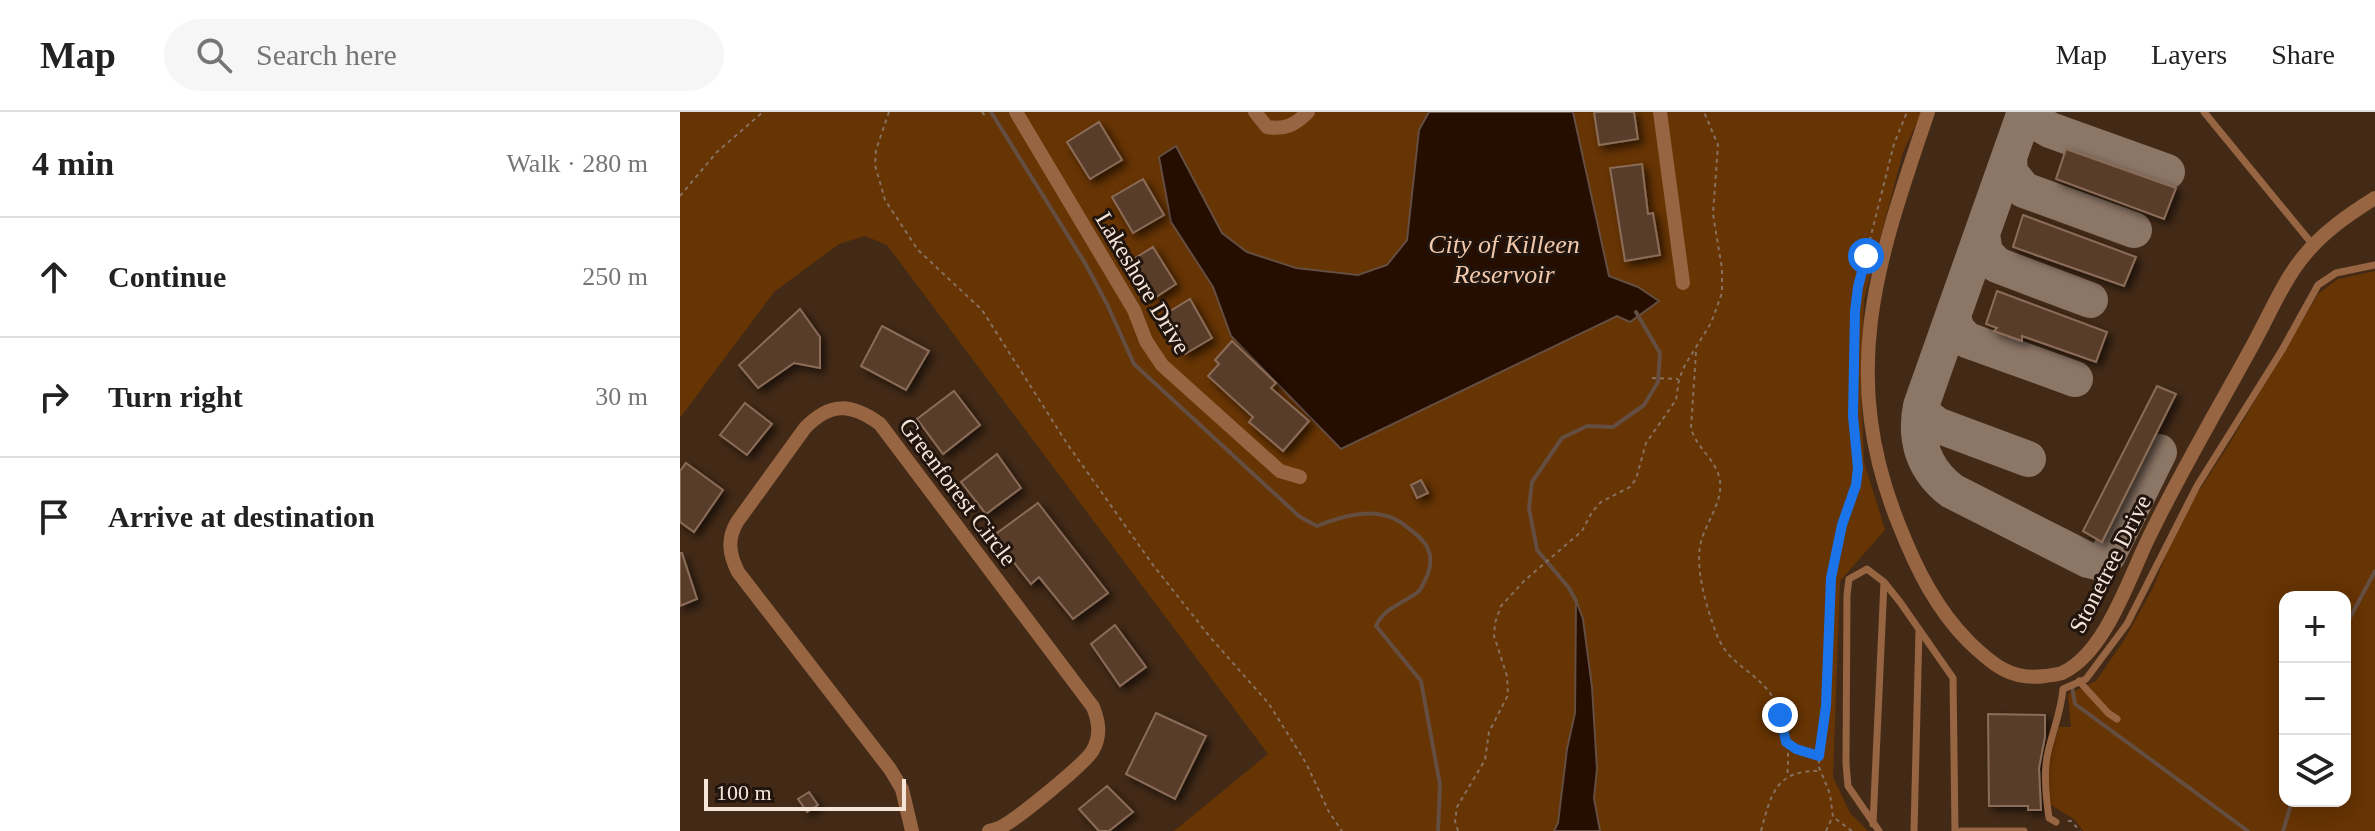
<!DOCTYPE html>
<html lang="en">
<head>
<meta charset="utf-8">
<style>
	:root { --surface:#fff; --page:#f6f6f6; --text:#222; --muted:#767676; --line:#e0e0e0 }
	body { margin:0; font-family:Georgia,serif; background:var(--page); color:var(--text) }
	.controls { position:absolute; right:24px; bottom:24px; display:grid; overflow:hidden; border-radius:16px; box-shadow:0 4px 20px #0003 }
	.controls button { width:72px; height:72px; display:grid; place-items:center; padding:0; border:0; border-bottom:2px solid var(--line); background:var(--surface); color:var(--text); font:40px sans-serif }
	.scale { position:absolute; left:24px; bottom:20px; width:202px; box-sizing:border-box; padding-left:8px; border:4px solid #f6e5d9; border-top:0; font-size:22px; line-height:28px; white-space:nowrap; color:#f6e5d9; -webkit-text-stroke:6px #21150d; paint-order:stroke }
	.stop { position:absolute; width:24px; height:24px; margin:-18px; border:6px solid #1a73e8; border-radius:50%; background:#fff }
	.stop.end { background:#1a73e8; border-color:#fff; box-shadow:0 2px 8px #0008 }
	.list { margin:0; padding:0; list-style:none }
	h2 { display:flex; justify-content:space-between; align-items:center; height:104px; margin:0; padding:0 32px; font-size:34px }
	h2 small { font-size:26px; font-weight:400; color:var(--muted) }
	.list li { display:grid; grid-template-columns:52px 1fr auto; gap:24px; align-items:center; box-sizing:border-box; height:120px; padding:0 32px; border-top:2px solid var(--line) }
	.list b { display:block; font-size:30px; white-space:nowrap }
	.list em { font-size:26px; font-style:normal; color:var(--muted) }
	.icon { flex:none; width:44px; height:44px; fill:none; stroke:currentColor; stroke-width:2; stroke-linecap:round; stroke-linejoin:round }
	.map { position:relative; flex:none; width:1695px; height:719px; overflow:hidden }
	header { display:flex; align-items:center; gap:48px; box-sizing:border-box; height:112px; padding:0 40px; background:var(--surface); border-bottom:2px solid var(--line) }
	header strong { font-size:38px }
	nav { display:flex; gap:44px; margin-inline-start:auto; font-size:28px }
	.search { width:560px; height:72px; background:var(--page); display:flex; align-items:center; gap:20px; box-sizing:border-box; padding:0 28px; border-radius:44px; color:var(--muted); font-size:30px }
	main { display:flex }
	aside { flex:1; background:var(--surface) }
	.map>svg:first-child { display:block }
	.green { fill:#673403; fill-rule:evenodd }
	.water { fill:#250d00; stroke:#644e41; stroke-width:2 }
	.lines { fill:none; stroke-linecap:round; stroke-linejoin:round }
	.stream { stroke:#644e41; stroke-width:4 }
	.taxiway { stroke:#8c7666; stroke-width:36 }
	.building { fill:#593e2b; stroke:#8a6c58; stroke-width:2; filter:url(#shadow) }
	.path { stroke:#867060; stroke-width:2; stroke-dasharray:4 4; stroke-linecap:butt }
	.lane { stroke:#976541; stroke-width:7 }
	.street { stroke:#976541; stroke-width:14 }
	.route { stroke:#1a73e8; stroke-width:10 }
	.labels { text-anchor:middle; stroke-width:6; stroke-linejoin:round; paint-order:stroke }
	.street-label { font-size:24px; fill:#f6e5d9; stroke:#21150d }
	.water-label { font-size:26px; font-style:italic; fill:#f3c9ad; stroke:#21150d }
</style>
</head>
<body>
<header>
<strong>Map</strong>
<div class="search"><svg class="icon" aria-label="search" viewBox="0 0 24 24"><circle cx="10" cy="10" r="6"/><path d="M15 15l6 6"/></svg>Search here</div>
<nav><a>Map</a><a>Layers</a><a>Share</a></nav>
</header>
<main>
<aside>
<h2>4 min<small>Walk · 280 m</small></h2>
<ul class="list">
<li><svg class="icon" aria-label="ahead" viewBox="0 0 24 24"><path d="M12 20V5M6 11l6-6 6 6"/></svg><div><b>Continue</b></div><em>250 m</em></li>
<li><svg class="icon" aria-label="right" viewBox="0 0 24 24"><path d="M7 20v-9h11M14 6l5 5-5 5"/></svg><div><b>Turn right</b></div><em>30 m</em></li>
<li><svg class="icon" aria-label="arrive" viewBox="0 0 24 24"><path d="M6 21V4h12l-3 4 3 4H6"/></svg><div><b>Arrive at destination</b></div></li>
</ul>
</aside>
<div class="map">
<svg width="1695" height="719" viewBox="0 0 1695 719">
	<defs>
		<filter id="shadow"><feDropShadow dx="4.5" dy="4.5" stdDeviation="4" flood-color="#0009"/></filter>
	</defs>
	<rect width="100%" height="100%" fill="#432a17"/>
	<path class="green" d="M0,0H1242L1223,40L1184,188L1181,274L1184,350L1205,418L1160,469L1153,665L1170,701L1188,719H494L588,642L207,133L185,124L159,132L94,180L0,306Z
		M1695,159V719H1403L1394,707L1369,692V647L1379,615H1391L1388,582L1416,569L1443,530L1473,476L1499,410L1548,334L1638,182L1658,167ZM1605,485H1665V689H1605Z"/>
	<path class="water" d="M749,0H893L929,164L958,175L979,189L950,210L937,204L661,337L551,224L533,175L491,110L479,45L496,34L542,121L567,140L616,156L678,163L707,153L727,128L739,18Z
		M896,488L903,507L912,575L917,657L914,686L920,719H874L878,711L887,637L895,601Z"/>
	<g class="lines">
		<path class="stream" d="M311,0L405,151L427,192L454,252L620,405L637,414C662,404 695,394 720,410C741,425 758,437 747,464C744,470 742,476 738,480C724,491 703,496 696,514L741,569L760,673L758,719
			M896,489L889,476L857,438L849,396L852,370L882,326L907,314L933,315L964,293L978,270L980,241L956,200
			M1665,515L1695,459
			M1392,575L1395,592L1568,719
			M1603,719L1612,689"/>
		<path class="taxiway" d="M1345,0L1241,294C1234,328 1244,358 1272,379L1408,448L1417,450L1428,443L1479,340
			M1352,0L1360,12L1370,18L1487,60
			M1329,46L1330,61L1344,78L1454,118
			M1302,122L1305,141L1317,153L1410,188
			M1273,205L1277,218L1287,228L1395,267
			M1241,294L1244,303L1257,313L1348,347"/>
	</g>
	<path class="building" d="M914,0H954L958,27L919,33Z
		M419,10L442,48L410,67L387,30Z
		M1386,37L1496,76L1484,107L1376,67Z
		M962,52L968,102L973,101L980,143L945,149L930,56Z
		M463,67L484,103L453,121L432,85Z
		M1343,103L1456,145L1444,174L1333,135Z
		M473,135L496,172L476,185L452,148Z
		M1317,179L1427,220L1416,250L1342,224V229L1314,219L1317,216L1306,212Z
		M510,187L532,226L505,242L482,204Z
		M120,197L140,225V256L114,251L78,276L59,253Z
		M202,214L249,239L226,278L181,254Z
		M552,229L596,271L591,276L629,309L603,339L569,310L573,305L528,264L539,252L535,248Z
		M1477,274L1496,282L1422,430L1403,419Z
		M274,279L300,313L263,342L237,307Z
		M65,291L92,312L67,343L40,323Z
		M317,342L341,376L306,402L281,370Z
		M6,351L43,378L14,420L0,410V359Z
		M741,368L748,381L737,386L731,373Z
		M358,391L428,481L393,507L359,465L351,472L313,424Z
		M0,441H2L17,487L0,494Z
		M435,513L466,555L440,574L411,532Z
		M476,601L526,624L495,687L446,662Z
		M1308,602L1365,603V625L1359,656L1361,698H1348V694H1309Z
		M427,674L453,700L429,719H419L399,697Z
		M129,680L138,693L127,700L118,687Z"/>
	<g class="lines">
		<path class="path" d="M209,0L196,38L195,53L205,88L238,138L302,198L388,333L473,453L530,525L589,592L626,651L649,700L662,719
			M302,0L306,5
			M0,84L37,40L83,0
			M1175,223L1178,175L1214,32L1227,0
			M1016,240L1011,316C1016,336 1037,348 1040,369C1043,392 1024,412 1020,434C1016,460 1026,493 1035,518C1046,550 1066,554 1086,576C1105,597 1111,638 1107,664
			M972,266L998,267
			M1107,631L1138,644
			M1388,709H1391L1400,719
			M778,719L775,709L777,695L805,648L809,620L828,583L827,564L814,524L815,511L821,494L844,469L902,419L912,400L921,390L950,375L956,367L966,331L996,288L999,267L1005,253L1031,211L1042,181V157L1033,102L1038,33L1024,0
			M1081,719C1091,682 1096,658 1139,659
			M1146,719L1152,706
			M1172,719L1153,705L1150,682L1139,655V644L1146,594L1149,496L1154,447L1162,413L1176,373L1178,356L1174,317L1173,261"/>
		<path class="lane" d="M1524,0L1633,133
			M1399,569L1428,601L1437,607
			M1376,710L1369,706C1366,686 1363,660 1368,640C1373,618 1381,600 1383,577L1406,567L1447,512L1517,374L1602,238L1638,173L1656,161L1695,153
			M1193,712L1204,470
			M1199,719L1168,674L1166,652L1167,483L1169,467L1187,457L1204,470L1220,490L1273,566L1275,719
			M1234,719L1239,518
			M1281,719H1344"/>
		<path class="street" d="M336,0L454,198L466,229L482,253L600,359L620,365
			M575,0L587,15C605,18 615,13 628,0
			M980,0L1003,171
			M1248,0C1198,148 1157,259 1219,413C1236,456 1256,497 1289,530C1312,552 1331,569 1365,564C1371,563 1379,563 1384,560C1426,539 1449,466 1469,425C1500,361 1536,300 1570,238C1586,210 1603,169 1623,145C1643,120 1668,103 1695,86
			M232,719L222,677L210,657L58,460C49,442 47,427 57,410L125,316C150,290 171,291 200,312L413,595C419,610 421,623 413,638C406,651 336,708 321,715C320,716 309,719 309,719"/>
	</g>
	<g class="lines">
		<path class="route" d="M1100,603L1106,630L1116,637L1139,644L1146,594L1151,466L1162,413L1176,373L1178,356L1173,304L1175,199L1178,175L1186,144"/>
	</g>
	<g class="labels">
		<g class="street-label">
			<text transform="translate(463 171) rotate(59)" y="8">Lakeshore Drive</text>
			<text transform="translate(278 380) rotate(53)" y="8">Greenforest Circle</text>
			<text transform="translate(1430 452) rotate(-63)" y="8">Stonetree Drive</text>
		</g>
		<g class="water-label">
			<text x="824" y="141">City of Killeen<tspan x="824" dy="30">Reservoir</tspan></text>
		</g>
	</g>
</svg>
<div class="controls">
<button>+</button>
<button>−</button>
<button><svg class="icon" aria-label="layers" viewBox="0 0 24 24"><path d="M12 4l9 5-9 5-9-5zM3 14l9 5 9-5"/></svg></button>
</div>
<div class="scale">100 m</div>
<div class="stop" style="left:1186px;top:144px"></div>
<div class="stop end" style="left:1100px;top:603px"></div>
</div>
</main>
</body>
</html>
